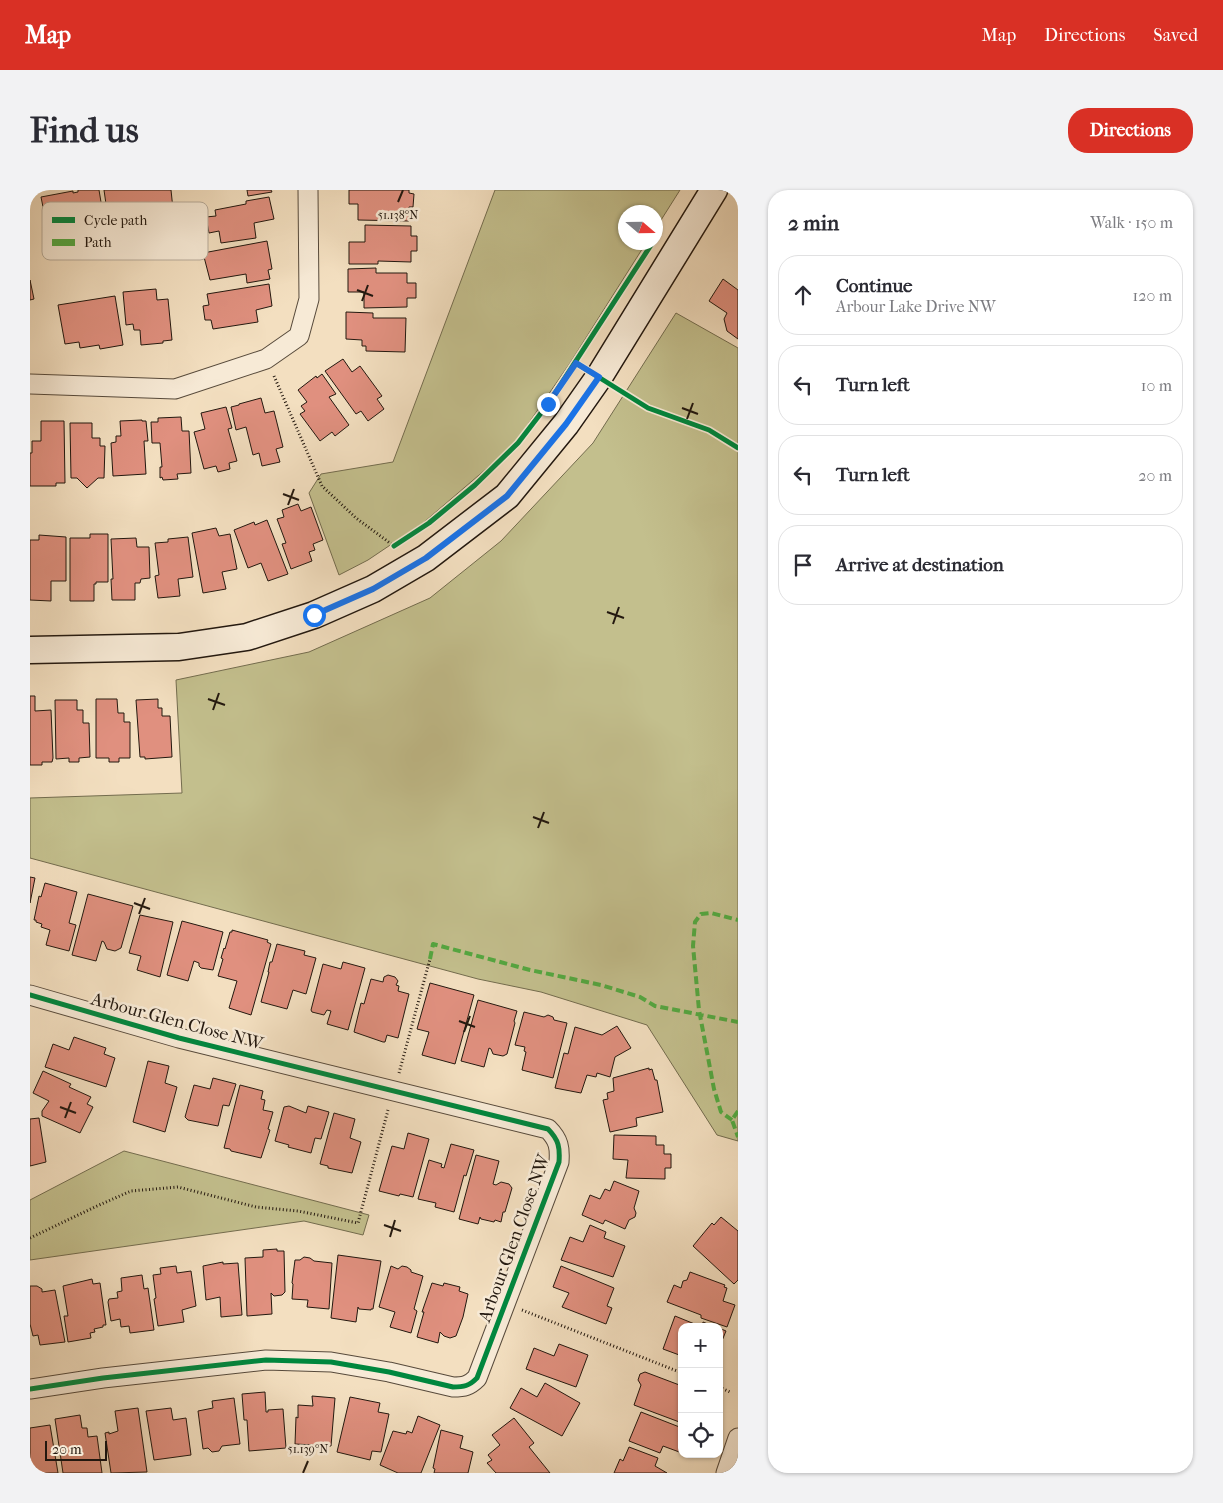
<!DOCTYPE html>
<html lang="en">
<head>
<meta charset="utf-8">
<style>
	:root { --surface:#fff; --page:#f2f2f3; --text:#2b2b33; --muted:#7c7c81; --line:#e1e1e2; --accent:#d93025 }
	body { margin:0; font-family:"IM FELL French Canon",serif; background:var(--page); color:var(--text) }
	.controls { position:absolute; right:15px; bottom:15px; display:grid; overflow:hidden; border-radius:10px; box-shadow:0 1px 4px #0004 }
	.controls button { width:45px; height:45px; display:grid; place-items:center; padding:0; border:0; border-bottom:1px solid var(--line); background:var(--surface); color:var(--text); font:25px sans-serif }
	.compass { position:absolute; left:588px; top:15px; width:45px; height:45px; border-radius:50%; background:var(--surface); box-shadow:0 1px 4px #0004; rotate:110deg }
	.scale { position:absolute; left:15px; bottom:12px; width:62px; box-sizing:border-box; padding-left:5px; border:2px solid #23180f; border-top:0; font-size:14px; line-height:18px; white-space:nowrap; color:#23180f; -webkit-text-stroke:4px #f7ead6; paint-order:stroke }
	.stop { position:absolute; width:15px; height:15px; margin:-11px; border:4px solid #1a73e8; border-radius:50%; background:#fff }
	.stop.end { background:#1a73e8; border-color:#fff; box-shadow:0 1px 5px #0008 }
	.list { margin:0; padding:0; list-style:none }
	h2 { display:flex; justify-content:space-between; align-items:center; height:65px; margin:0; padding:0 20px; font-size:21px }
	h2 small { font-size:16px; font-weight:400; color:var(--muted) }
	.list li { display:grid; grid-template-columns:32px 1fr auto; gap:15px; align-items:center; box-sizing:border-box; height:80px; margin:0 10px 10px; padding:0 10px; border:1px solid var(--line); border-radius:20px }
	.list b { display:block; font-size:19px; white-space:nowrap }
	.list p { margin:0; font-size:16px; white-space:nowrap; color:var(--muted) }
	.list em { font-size:16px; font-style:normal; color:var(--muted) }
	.icon { flex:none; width:28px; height:28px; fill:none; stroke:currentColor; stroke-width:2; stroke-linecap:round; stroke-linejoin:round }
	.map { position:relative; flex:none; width:708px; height:1283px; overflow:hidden; border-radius:20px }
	header { display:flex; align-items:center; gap:30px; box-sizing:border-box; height:70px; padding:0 25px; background:var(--accent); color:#fff }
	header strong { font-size:24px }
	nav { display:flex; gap:28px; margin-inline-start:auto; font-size:18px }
	.intro { display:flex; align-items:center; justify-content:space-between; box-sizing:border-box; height:120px; padding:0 30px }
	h1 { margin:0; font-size:35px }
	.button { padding:12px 22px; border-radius:20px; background:var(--accent); color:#fff; font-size:18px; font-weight:700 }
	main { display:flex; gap:30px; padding:0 30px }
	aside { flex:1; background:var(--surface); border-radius:20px; box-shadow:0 1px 4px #0004 }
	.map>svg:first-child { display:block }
	.green { fill:#c3bf8d; stroke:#736c4e }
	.building { fill:#e0907f; stroke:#23180f }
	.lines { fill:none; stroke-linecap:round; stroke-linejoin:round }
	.street-casing { stroke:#574a3b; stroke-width:21 }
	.secondary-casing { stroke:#23180f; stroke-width:29 }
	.path { stroke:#23180f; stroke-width:3; stroke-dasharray:1 2.5; stroke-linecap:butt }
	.street { stroke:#f7ead6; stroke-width:19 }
	.secondary { stroke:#f7ead6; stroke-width:26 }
	.quiet { stroke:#53a941; stroke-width:4; stroke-dasharray:8 4; stroke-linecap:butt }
	.cycleway-casing { stroke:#f7ead6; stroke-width:8 }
	.cycleway { stroke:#00873e; stroke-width:5 }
	.route { stroke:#1a73e8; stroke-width:6 }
	.ticks { fill:none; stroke:#23180f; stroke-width:2 }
	.labels { text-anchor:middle; stroke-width:5; stroke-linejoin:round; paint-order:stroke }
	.street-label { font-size:18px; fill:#23180f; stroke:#f7ead6 }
	.key { fill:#f7ead6; stroke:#b7ab9a; stroke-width:1 }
	.key-label { font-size:14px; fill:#23180f }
	.ticks-label { font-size:12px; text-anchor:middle; fill:#23180f; stroke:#f7ead6; stroke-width:5; stroke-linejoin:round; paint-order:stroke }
</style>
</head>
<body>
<header>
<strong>Map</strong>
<nav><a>Map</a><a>Directions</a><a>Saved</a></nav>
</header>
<div class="intro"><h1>Find us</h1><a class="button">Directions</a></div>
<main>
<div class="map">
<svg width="708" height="1283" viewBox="0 0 708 1283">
	<rect width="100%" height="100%" fill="#f3dfc0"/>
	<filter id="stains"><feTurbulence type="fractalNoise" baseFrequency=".004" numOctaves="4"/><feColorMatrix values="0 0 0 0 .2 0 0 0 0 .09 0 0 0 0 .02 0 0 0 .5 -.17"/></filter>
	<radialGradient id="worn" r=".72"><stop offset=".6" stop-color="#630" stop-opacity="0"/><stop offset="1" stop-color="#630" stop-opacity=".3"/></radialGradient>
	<path class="green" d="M465,0H650L626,38V22H596V52L616,53L540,173L483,256L393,333L338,370L309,385L279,303L291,284L363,272Z
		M646,123L708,158V951L687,945L617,835L511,802L448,789L0,668V608L152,603L146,490L279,462L400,408L471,351L563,253Z
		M94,961L339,1025L333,1045L274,1031L0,1070V1010Z"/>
	<path class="building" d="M48,0H69L76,42L52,44L53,53L38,54L35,29L16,32L11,7L43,1V3L48,2Z
		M74,0H141L143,19L120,21L121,26L91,31L90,27L78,28Z
		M217,0H241L242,2L218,6Z
		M319,0H379V3L384,4L383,17H379V31L328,30V14H319Z
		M239,7L244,29L224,33L226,48L191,53L189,41L179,43L176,27L186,26L185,20L216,14V11Z
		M335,35L381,36V46H387V61H381V72L348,71V74H319V52H335Z
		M237,51L242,79L238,80L240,89L217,93L216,84L180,90L173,63Z
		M346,78V83H377V93H386V108H377V117L334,118V102H318V79Z
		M693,89L708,100V149L697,141L694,129L697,123L679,111Z
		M0,90L4,109L0,110Z
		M239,94L242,116L226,120L228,132L183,139L181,130H175L173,116L179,115L177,104Z
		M126,99L127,110L138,109L142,150L133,151V153L111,155L110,140H104L103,134L96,135L93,102Z
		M85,106L93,155L70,159L69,155L50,158L49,152L35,154L28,115Z
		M316,122L343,123V128H376L375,162L336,161V156H332V150L316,149Z
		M313,169L322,182L330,176L352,206L347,209L354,219L338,231L331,221L326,224L295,181Z
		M292,184L306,204L299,207L319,235L305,246L302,242L290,251L270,224L275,221L271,216L277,212L268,200L286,186L287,188Z
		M231,208L235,223L244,221L253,257L246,259L250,272L232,276L229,263L223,265L216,237L206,240L201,217L209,215V214Z
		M196,217L202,238L198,239L207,271L199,273L200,279L188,282L186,276L174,279L164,242L175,239L171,223Z
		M151,227L152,241H159L161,283L147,284L148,289L133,290L132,287L130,288V277H132L130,253H122L121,232H128V228Z
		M112,230V231H116L118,251H114L116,284L83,286L81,253L86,252V246H91L90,231Z
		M11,231H34L35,293H26V296H0V263H2V251H11Z
		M40,233H62V248H70V256H75L74,288H68L57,298L47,288H41Z
		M268,314L271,321L281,317L293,350L283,354L285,360L279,362L282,371L261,379L252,354L256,353L247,329L254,327L252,320Z
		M237,330L258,384L238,391L231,373L218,378L204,340L224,332L225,335Z
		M186,338L189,346L200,344L207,379L192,382L196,399L173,403L162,343Z
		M60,344H78V392H66V394H64V411H40V348H60Z
		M9,345L36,347V391H21V411L0,410V350H9Z
		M158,347L163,387L148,389L150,406L128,408L125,386L129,385L125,353L138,352V349Z
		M106,348L107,357H119L120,388L111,389L110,393H105V410H82L81,389H83L81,349Z
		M0,506H5V521L21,520L23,568L22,572H12V575H0Z
		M66,509H87L88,523H94V532H100V568H89V572H79V568H66Z
		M128,509V518H132V526H140L142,567L115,569V567H110L106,510Z
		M25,510H47V520H53V533H59L60,567L49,568V572H39V568L26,569Z
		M0,687L5,688L0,713Z
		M15,693L47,702L39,733L46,735L39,761L16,755L20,740L11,737L12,734L6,732V730H4L9,706L11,707Z
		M58,704L103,716L91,758L85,761L77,759L74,752L72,751L66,771L42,765Z
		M110,725L143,732L130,787L107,780L111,766L99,763Z
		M152,731L193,742L183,780L171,778L169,776V773L164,771L158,791L137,785Z
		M202,740L238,750L237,752L241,754L221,825L199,818L207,791L188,786L193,769L191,768L194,758L195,759L200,742H202Z
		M247,754L275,761L274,765L286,768L276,804L263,800L257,819L231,812L239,782H238L240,772H242Z
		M313,772L335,778L318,840L297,834L301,821L297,820L294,825L282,822L281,820L293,774L311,779Z
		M358,785L365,787L368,791L366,795L369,796L368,801L379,804L368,848L357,845L355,852H353L324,842L331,813L334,814L341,789L353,792L354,787Z
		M400,793L444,805L425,874L392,865L399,842L387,839Z
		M448,810L487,821L484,831L485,833L477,864L473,866L463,864L461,859L459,858L454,877L431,871Z
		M494,822L514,827L518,825L523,827L524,830L537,833L523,888L492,880L496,862L494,861L495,857L485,855Z
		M587,836L601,858L585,867L580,887L567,883L566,887L557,885L551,903L525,898L534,863L538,864L545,837L572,845Z
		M44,847L76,858L74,864L85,868L76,897L15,877L23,854L39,860Z
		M118,871L139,876L135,893L147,897L135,942L103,932Z
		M619,878V880L622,879L625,890H627L633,922L606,928L607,936L580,942L573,910L578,909L577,903L584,901L583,888Z
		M13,881L41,894L39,897L61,907L57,914L63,917L50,943L12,926V921L19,911L3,903Z
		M183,888L206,894L199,916L193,915L188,936L158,930L155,927L164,895L180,899Z
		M210,895L233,901L231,909L235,910L233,920L243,922L238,939L240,940L231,968L201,961L200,959L194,958Z
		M259,916L276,923L278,916L299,922L291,949L285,948L281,963L258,957L259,955L245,951L254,917Z
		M304,923L325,929L320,948L331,952L322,983L298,978V976L290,974Z
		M9,928L16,972L0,976V929Z
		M378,943L399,949L383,1007L370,1004L369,1006L349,1001L362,956L374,959Z
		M584,945L626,946V955H634V964H641V978H635V989L596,988L598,970L583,969Z
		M421,954L444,960L436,986L434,985L424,1022L405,1017L406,1013L388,1009L399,970L412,974L411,977L414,978Z
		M446,965L469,971L463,994L466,995L471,992L479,994L482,998L475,1022H473L471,1032L465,1030L464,1032L451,1029L450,1027L448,1034L429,1029Z
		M584,991L609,1001L604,1018L606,1023L605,1027L599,1030L595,1039L575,1030L573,1034L552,1025L560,1005L570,1009L575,999L580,1001Z
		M691,1027L708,1041V1090L704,1094L663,1056L682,1033L684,1035Z
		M560,1035L576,1042L574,1048L595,1056L583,1087L531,1070L540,1047L553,1052Z
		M247,1059V1061H254L255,1102L252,1105L244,1106L241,1103L242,1124L217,1126L215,1068L233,1067V1060Z
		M308,1065L351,1071L343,1119H341V1120L329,1119L328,1117L326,1132L301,1128Z
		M274,1067L280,1068L284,1071L302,1073L299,1119L277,1117L278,1110L262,1109L263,1094L262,1093L265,1070H270Z
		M193,1072V1074L208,1073L212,1125L191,1127L190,1107L176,1110L173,1076Z
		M146,1076L147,1083L161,1081L166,1116L152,1120L154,1132L128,1136L124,1109L126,1108L123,1085L131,1084L130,1078Z
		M361,1076L368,1079L372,1076L377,1077L381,1080V1082L393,1086L384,1119L387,1121L381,1143L360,1137L365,1122L349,1117Z
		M531,1076L584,1098L577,1116L582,1118L576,1134L532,1117L539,1103L523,1097Z
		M660,1082L695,1095L694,1097L697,1098L693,1111L705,1115L697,1137L671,1128V1125L637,1112L644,1095L651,1098L653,1091L657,1090Z
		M112,1085L114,1099L118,1098L124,1140L100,1143L99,1136L91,1137L90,1129L81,1131L78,1112L79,1109L88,1108L87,1102L92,1101L91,1088Z
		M62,1089L63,1094L70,1093L76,1135H73V1137L64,1139L65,1142L60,1143L61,1148L38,1152L34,1126H38L33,1096Z
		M402,1093L413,1096L414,1093L430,1097L429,1101L438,1104L433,1127L426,1146L420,1148L414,1146L410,1142L408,1153L387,1147L394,1122H392Z
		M0,1096H7L12,1099V1102L25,1100L35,1152L10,1155L8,1145L3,1146L0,1134Z
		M645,1126L672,1137L673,1132L685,1137H652V1166L633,1159Z
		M689,1138L696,1141L689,1158Z
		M529,1154L558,1165L546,1197L496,1179L504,1158L524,1166Z
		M615,1182L652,1196V1233L604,1215L611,1195L608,1190L610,1184Z
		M515,1193L550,1213L532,1246L480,1218L491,1198L507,1207Z
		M235,1202L236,1222H238V1220L253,1219L256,1258L219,1261L217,1230H214L212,1204Z
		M282,1206L305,1208L301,1256L265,1254L266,1227L268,1228V1215L283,1216Z
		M320,1207L350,1213L348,1222L359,1224L351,1262L342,1261L340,1270L307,1262Z
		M204,1208L210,1254L192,1256L189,1261L182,1262L178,1258L173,1259L168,1221L183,1218L182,1211Z
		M108,1218L117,1282L81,1283L75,1243L79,1242V1244L88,1241L85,1221Z
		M141,1218L143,1230L156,1228L161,1265L124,1270L116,1221Z
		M611,1222L652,1238V1263L633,1256L630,1263L599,1251Z
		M50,1225L52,1238H57L58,1247L67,1246L72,1283H33L25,1229Z
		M388,1226L410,1235L391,1283H368L350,1275L363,1241L376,1244L377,1241L382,1243Z
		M484,1228L504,1253L499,1257L520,1283H466L457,1273L462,1270L458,1265L470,1255L462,1245Z
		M20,1235L28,1283H0V1238Z
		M411,1240L433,1246L430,1258L443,1262L438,1283H404L405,1279L403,1278Z
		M599,1257L628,1268L625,1276L637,1283H584L590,1269L593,1271Z"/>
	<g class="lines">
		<defs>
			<path id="street" d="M0,194L145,199L236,169L269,146L279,109L278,0
				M0,805L149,848L518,939C529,950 530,958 529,972L447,1188C439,1196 434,1197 423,1197L359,1182L301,1172L236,1170L73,1188L0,1199
				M696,1283L708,1248"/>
			<path id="secondary" d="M0,460L149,457L217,447L284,425L343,399L396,368L477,306L536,234L569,187L684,0"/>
		</defs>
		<use href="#street" class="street-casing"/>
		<use href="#secondary" class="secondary-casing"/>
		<path class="path" d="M244,186L292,296L326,328L364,356
			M369,883L400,769
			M0,1048L67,1016L101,1001L148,997L226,1017L268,1021L328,1033L358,920
			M492,1120L652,1183
			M689,1197L700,1202"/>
		<use href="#street" class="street"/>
		<use href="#secondary" class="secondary"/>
		<path class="quiet" d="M400,769L403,754L500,780L571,795L610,807L625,816L708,832
			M708,921L702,930L708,947
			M702,930L691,922L684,899L669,820L663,756L665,732L671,724L681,723L708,730"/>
		<defs>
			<path id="cycleway" d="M546,173L618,218L679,240L708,258
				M364,356L399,333L445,295L488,253L518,214L623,52
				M0,805L149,848L518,939C529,950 530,958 529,972L447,1188C439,1196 434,1197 423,1197L359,1182L301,1172L236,1170L73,1188L0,1199"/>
		</defs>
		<use href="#cycleway" class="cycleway-casing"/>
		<use href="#cycleway" class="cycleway"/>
	</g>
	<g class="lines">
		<path class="route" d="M284,425L343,399L396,368L477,306L536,234L569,187L546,173L518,214"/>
	</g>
	<path class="ticks" d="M368,12L373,0M327,100L343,106M332,111L338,95M652,218L668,224M657,229L663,213M253,304L269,310M258,315L264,299M577,422L594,428M583,434L589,417M178,509L195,515M183,520L189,503M503,627L519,633M508,638L514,622M104,713L120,719M109,724L115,708M429,831L445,837M434,842L440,826M30,917L46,923M35,928L41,912M354,1035L371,1041M360,1047L365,1030M273,1283L278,1271"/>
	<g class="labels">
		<g class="street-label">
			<text transform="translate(147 831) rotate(15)" y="6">Arbour Glen Close NW</text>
			<text transform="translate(484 1048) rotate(-70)" y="6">Arbour Glen Close NW</text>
		</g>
	</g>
	<rect x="12" y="12" width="166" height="58" rx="8" class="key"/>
	<rect x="22" y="27" width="23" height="6" fill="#00873e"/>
	<rect x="22" y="49" width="23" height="7" fill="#53a941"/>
	<g class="key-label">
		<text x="54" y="35">Cycle path</text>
		<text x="54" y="57">Path</text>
	</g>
	<g class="ticks-label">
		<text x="368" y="29">51.138°N</text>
		<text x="278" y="1263">51.139°N</text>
	</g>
	<rect width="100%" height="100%" filter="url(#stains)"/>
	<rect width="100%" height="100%" fill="url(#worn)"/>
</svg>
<div class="controls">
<button>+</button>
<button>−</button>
<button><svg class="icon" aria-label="locate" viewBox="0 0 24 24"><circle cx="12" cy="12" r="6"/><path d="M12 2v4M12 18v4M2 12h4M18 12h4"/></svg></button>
</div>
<svg class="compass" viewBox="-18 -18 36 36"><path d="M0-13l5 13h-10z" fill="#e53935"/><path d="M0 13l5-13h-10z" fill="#7c7c81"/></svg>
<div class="scale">20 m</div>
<div class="stop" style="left:284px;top:425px"></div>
<div class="stop end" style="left:518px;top:214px"></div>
</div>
<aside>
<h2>2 min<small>Walk · 150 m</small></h2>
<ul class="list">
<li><svg class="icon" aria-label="ahead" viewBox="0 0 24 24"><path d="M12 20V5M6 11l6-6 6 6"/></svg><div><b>Continue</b><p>Arbour Lake Drive NW</p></div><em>120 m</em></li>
<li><svg class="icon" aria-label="left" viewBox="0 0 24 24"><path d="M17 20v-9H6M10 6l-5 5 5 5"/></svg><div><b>Turn left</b></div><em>10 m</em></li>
<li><svg class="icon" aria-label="left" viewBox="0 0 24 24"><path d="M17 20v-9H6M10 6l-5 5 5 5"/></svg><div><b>Turn left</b></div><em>20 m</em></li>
<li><svg class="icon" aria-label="arrive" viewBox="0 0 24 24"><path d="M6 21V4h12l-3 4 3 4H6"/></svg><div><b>Arrive at destination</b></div></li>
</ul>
</aside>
</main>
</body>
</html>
